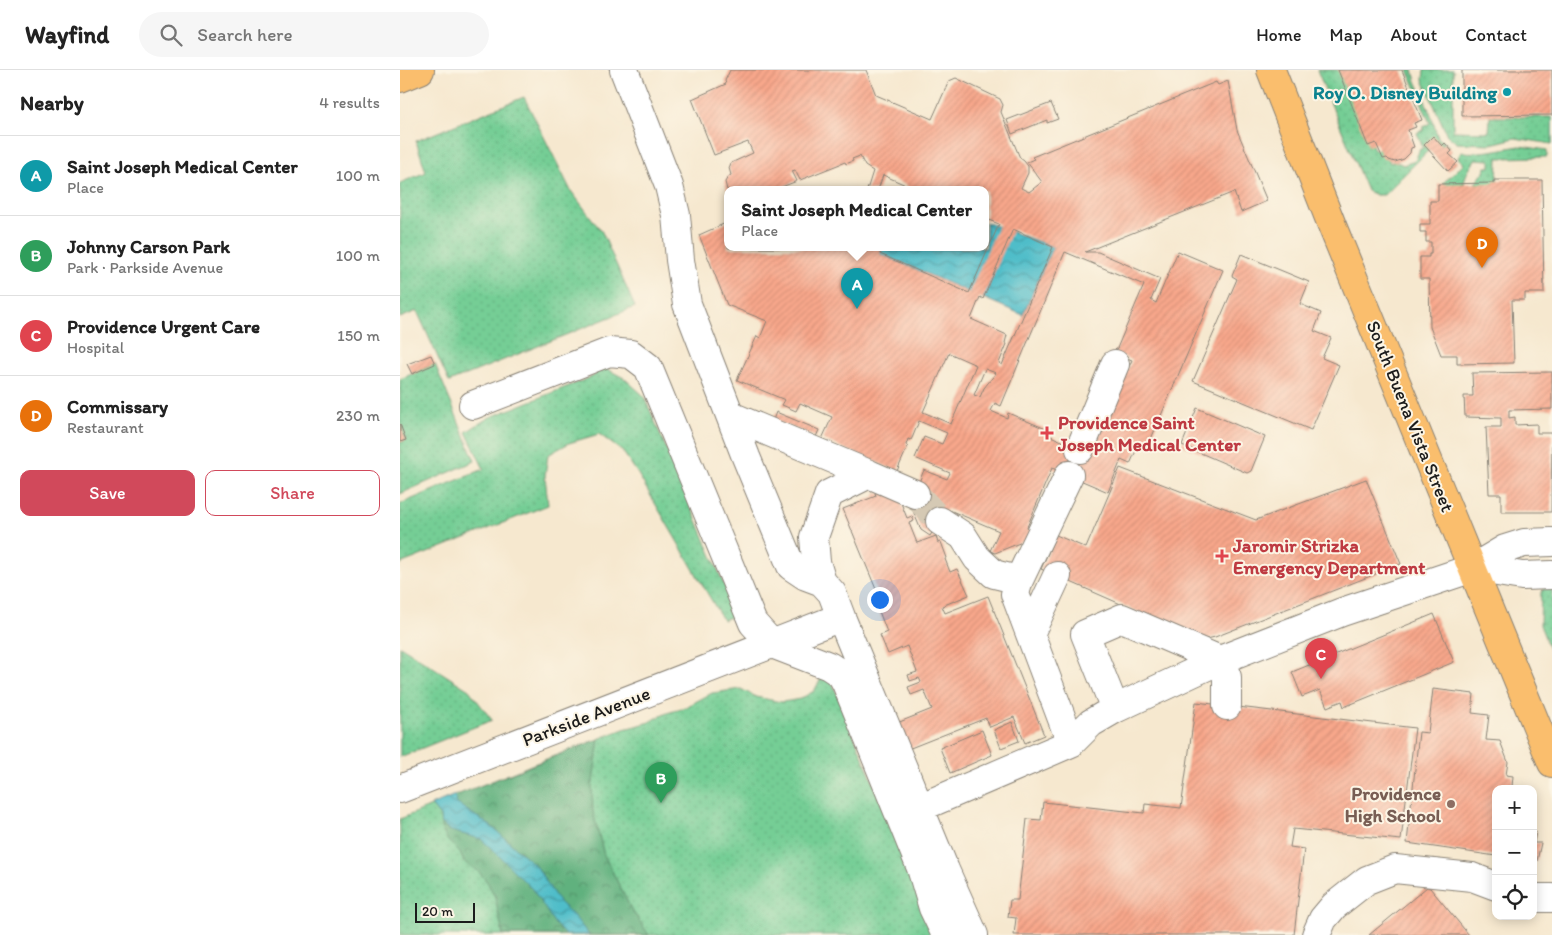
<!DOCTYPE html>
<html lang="en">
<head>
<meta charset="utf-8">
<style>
	:root { --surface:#fff; --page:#f6f6f6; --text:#222; --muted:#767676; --line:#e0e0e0; --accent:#d1495b }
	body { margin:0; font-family:Itim,sans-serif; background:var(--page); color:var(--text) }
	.controls { position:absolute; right:15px; bottom:15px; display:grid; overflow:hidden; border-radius:10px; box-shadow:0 2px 12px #0003 }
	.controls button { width:45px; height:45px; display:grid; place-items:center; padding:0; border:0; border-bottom:1px solid var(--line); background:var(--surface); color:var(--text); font:25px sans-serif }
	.scale { position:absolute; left:15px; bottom:12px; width:60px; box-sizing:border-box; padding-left:5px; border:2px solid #1c1c1c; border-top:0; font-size:14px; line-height:18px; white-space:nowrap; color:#1c1c1c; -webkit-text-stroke:4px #fcf5e5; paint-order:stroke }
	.you { position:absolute; left:479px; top:529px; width:18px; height:18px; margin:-12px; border:4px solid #fff; border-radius:50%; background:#1a73e8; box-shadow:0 0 0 8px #1a73e833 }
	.badge { display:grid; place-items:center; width:32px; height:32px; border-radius:50%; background:var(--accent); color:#fff; font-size:16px; font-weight:700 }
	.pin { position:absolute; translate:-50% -41px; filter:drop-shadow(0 1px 2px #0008) }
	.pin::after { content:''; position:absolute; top:26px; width:18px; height:15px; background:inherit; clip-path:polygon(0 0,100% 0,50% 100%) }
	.popup { position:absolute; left:324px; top:116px; width:265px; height:65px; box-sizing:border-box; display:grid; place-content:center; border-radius:10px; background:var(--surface); filter:drop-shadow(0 1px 4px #0005); font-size:16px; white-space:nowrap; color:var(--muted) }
	.popup b { font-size:19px; color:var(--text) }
	.popup::after { content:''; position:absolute; left:50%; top:100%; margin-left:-10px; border:10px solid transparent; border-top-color:var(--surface) }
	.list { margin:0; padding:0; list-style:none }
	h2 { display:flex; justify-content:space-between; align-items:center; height:65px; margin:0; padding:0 20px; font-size:21px }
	h2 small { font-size:16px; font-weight:400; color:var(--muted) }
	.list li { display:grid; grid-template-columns:32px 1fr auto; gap:15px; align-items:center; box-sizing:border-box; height:80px; padding:0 20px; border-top:1px solid var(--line) }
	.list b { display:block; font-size:19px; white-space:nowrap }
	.list p { margin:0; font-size:16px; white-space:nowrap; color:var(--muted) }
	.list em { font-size:16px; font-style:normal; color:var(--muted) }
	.actions { display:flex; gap:10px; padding:15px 20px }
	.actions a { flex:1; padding:11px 0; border:1px solid var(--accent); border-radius:10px; text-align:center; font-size:18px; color:var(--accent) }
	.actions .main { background:var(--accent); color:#fff }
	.icon { flex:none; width:28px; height:28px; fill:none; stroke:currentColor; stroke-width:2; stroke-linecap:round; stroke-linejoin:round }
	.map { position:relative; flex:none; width:1152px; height:865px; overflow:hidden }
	header { display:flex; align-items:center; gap:30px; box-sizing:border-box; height:70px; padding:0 25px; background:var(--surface); border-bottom:1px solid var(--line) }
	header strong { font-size:24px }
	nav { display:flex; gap:28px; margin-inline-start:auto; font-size:18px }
	.search { width:350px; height:45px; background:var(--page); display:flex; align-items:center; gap:12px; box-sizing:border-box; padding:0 18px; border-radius:28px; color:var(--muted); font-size:19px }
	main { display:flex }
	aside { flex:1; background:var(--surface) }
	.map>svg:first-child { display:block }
	.green { fill:url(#green-dots); stroke:#487558 }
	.forest { fill:url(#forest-crowns); stroke:#3e664d }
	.water { fill:url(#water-waves); stroke:#366c72 }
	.building { fill:url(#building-hatch); fill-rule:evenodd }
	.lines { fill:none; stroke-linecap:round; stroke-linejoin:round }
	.minor-tunnel { stroke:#d5c9b4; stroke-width:28; stroke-dasharray:28 14; stroke-linecap:butt }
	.minor-casing { stroke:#898276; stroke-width:30 }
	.major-casing { stroke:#898276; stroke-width:30 }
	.minor { stroke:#fff; stroke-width:28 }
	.major { stroke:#fabe6d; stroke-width:28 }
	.culture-dot { fill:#0f9aa8; stroke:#fcf5e5; stroke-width:2 }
	.health-dot { fill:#e0444e; stroke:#fcf5e5; stroke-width:2 }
	.education-dot { fill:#8d6e63; stroke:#fcf5e5; stroke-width:2 }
	.labels { text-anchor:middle; stroke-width:4; stroke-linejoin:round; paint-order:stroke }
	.culture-label { font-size:19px; font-weight:bold; fill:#0d838f; stroke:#fcf5e5; text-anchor:end }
	.street-label { font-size:19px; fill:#1c1c1c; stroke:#fcf5e5 }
	.health-label { font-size:19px; font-weight:bold; fill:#be3a42; stroke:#fcf5e5; text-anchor:start }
	.education-label { font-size:19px; font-weight:bold; fill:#785e54; stroke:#fcf5e5; text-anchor:end }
</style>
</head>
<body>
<header>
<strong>Wayfind</strong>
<div class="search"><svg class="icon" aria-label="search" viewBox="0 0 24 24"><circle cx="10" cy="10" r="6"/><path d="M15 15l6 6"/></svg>Search here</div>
<nav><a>Home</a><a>Map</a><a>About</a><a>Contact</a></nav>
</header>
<main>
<aside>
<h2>Nearby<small>4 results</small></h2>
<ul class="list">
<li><span class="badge" style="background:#0f9aa8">A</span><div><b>Saint Joseph Medical Center</b><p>Place</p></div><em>100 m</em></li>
<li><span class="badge" style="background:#2e9e5b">B</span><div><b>Johnny Carson Park</b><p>Park · Parkside Avenue</p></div><em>100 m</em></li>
<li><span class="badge" style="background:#e0444e">C</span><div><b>Providence Urgent Care</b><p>Hospital</p></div><em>150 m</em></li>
<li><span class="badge" style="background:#e8710a">D</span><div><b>Commissary</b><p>Restaurant</p></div><em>230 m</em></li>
</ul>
<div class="actions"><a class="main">Save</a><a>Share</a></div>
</aside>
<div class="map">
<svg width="1152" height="865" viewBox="0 0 1152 865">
	<defs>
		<pattern id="green-dots" width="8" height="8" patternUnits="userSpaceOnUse" patternTransform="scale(1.25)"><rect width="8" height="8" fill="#75ce95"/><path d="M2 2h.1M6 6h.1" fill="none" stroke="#65b080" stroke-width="1.8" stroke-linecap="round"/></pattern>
		<pattern id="forest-crowns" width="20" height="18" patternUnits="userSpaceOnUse" patternTransform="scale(1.25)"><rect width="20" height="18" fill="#60b17e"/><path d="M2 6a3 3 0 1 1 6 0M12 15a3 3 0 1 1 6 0" fill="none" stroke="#4e8f66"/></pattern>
		<pattern id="water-waves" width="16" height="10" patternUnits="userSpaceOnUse" patternTransform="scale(1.25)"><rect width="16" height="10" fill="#50bdc9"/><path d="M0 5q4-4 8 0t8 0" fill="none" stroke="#4299a2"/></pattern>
		<pattern id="building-hatch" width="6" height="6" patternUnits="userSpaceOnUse" patternTransform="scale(1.25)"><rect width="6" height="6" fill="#f8a78b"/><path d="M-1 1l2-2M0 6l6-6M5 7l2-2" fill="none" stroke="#d48f77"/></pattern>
	</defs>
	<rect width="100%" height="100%" fill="#fcf5e5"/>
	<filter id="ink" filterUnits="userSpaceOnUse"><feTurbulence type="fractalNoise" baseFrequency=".02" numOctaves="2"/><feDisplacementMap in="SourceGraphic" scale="10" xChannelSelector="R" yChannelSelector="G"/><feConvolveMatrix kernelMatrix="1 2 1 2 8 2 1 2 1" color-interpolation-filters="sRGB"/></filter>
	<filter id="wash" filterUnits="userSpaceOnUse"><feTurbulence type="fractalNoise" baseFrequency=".0096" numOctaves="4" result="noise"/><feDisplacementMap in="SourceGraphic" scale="20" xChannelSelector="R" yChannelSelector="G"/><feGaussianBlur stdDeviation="1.12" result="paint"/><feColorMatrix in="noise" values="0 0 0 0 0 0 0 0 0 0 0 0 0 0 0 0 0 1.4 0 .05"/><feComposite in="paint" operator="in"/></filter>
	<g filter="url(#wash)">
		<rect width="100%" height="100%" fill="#f6e8cf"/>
		<path class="green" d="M917,0H942L974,80L984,78L990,93L995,91L1003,95L1015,91L1020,79L1023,78L1017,63L1024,60L1023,57L1030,53L1008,0H1013L1016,11L1030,42L1038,68L1049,76L1048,80L1039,73L1031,78L984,125H976L967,121Z
			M1024,0H1053V61L1089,62L1090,47H1152V74L1115,68L1091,74L1057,73L1047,65L1023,10Z
			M124,27L171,121L202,162L235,237L49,312L17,241L0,248V113L26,102L16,71Z
			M1120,76L1147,80V87L1098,88L1097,115H1074L1084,102L1086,97H1090V90L1075,89C1070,101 1065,101 1064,116L1041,115L1064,94L1058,88L1061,82C1081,84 1100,79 1120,76Z
			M35,294L75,391L0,424V372L6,370L0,354V309Z
			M207,299L224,308L244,326L337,545L323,550L238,404L223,382L199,364L169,373L148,385L145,406L148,435L0,494V434L84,399L66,362L88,348L194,306L197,301Z
			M1152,516V586L1140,555L1141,522L1146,517Z
			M0,576L69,620L92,650L0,687Z
			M424,603L430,607L536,865H0V749L131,695L224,659L247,653L267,643L284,638L312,623L341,619L356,627L381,632L389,631L400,629L414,621Z"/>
		<path class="forest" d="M199,669L192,719L193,742L204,785L231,839L249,865H103L95,827L88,813L79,802L64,792L60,783L48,771L41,758L40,746L31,735Z"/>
		<path class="water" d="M586,152L653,177L623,245L480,184L482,178H586Z
			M55,725L56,733L91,756L137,797L159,832L174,846L189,865H165L155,854L133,820L94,781L81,769L51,761L41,753L40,746L31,735Z"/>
		<g id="blocks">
			<path class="building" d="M330,0H466L476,25L532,49L549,11L556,8L600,29L603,35L601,42L620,88L624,91L628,96V103L621,118L629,122L642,112L627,92L634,89L632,87L816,12L818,15L828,11L837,60L867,131L841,142L834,122L685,182H698L760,209L751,230L756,233L778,181L823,200L748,376L740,372L730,394L721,390L708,422L652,398L627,457L632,459L627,470L595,483L590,481L599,461L547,439L530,466L521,460L510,434L524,400L547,409L550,403L515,388L524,367L542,374L547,363L519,351L513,366L511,370L508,369L506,375L508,376L497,401L422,369L432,347L400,333L396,341L382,335L385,330L337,310L357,266L360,268L367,251L327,235L299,165L328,152V178H482L480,184L569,223L599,154L586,149V120H506L508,116L483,105L478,120H467L473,101L465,96L460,86L452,89L453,91L446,94L445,92L400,110L395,100L392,101L397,111L374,120H327L325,112L328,107L331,105L329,98L331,93L353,83L348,72L314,85L292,29L326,14L325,11ZM613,159L653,177L602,295L599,293L607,274L605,273L607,265L571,249L580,227L583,229ZM665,182L744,215L715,283L732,290L691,384L644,363L646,359L608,343L607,348L591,341L595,333L601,336ZM549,283L576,295L551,354L523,342ZM585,299L596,303L584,318L580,327L574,325Z
				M938,0H1002L1022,50L1014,53L1016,57L1008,60L1014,77L1011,78L1010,83L1004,89L995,92L989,90L987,88L983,89L976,73L968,76Z
				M1062,0H1152V45L1062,46Z
				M651,33L658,49L647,53V50L612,64L607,50Z
				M1033,66L1042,76L1045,73L1052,81L1049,84L1058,92L1048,101L1024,75Z
				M1094,110H1142L1144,223H1125V230H1112L1114,293L1057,294V285H1041L1030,257L1029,209H1020V187H1029V184H1031V172H1026V162H1020V154H1030V131H1038V114L1094,113Z
				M841,184L909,212L900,234L921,243L914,261L931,268L922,288L939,295L911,360L793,311L837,209L832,206Z
				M31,285L35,294L12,304L7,294Z
				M1152,302V339L1109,340V348L1115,347V355L1137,354V363H1152L1151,442H1101V424H1089L1086,357H1101V348L1065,347L1064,326H1073L1072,303Z
				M797,338L865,367L851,401L847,403L782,375Z
				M376,342L419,360L416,367L373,350Z
				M0,354L6,370L0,372Z
				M720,398L856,450L966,409L1001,494L815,567L807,569L798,568L641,499L656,465L686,478Z
				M495,418L507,448L512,446L514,451L509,453L517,473L536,466L538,473L541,472L547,488L545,489L550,502L557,499L569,525L542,536L545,543L588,526L644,665L625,673L614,647L590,657L586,648L508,679L497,653L532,639L524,620L511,625L508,617L521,612L519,608L510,611L508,605L517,602L507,576L488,584L480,565L487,562L475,531L480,529L443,439L476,426L475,423L478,422L479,424Z
				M1034,544L1054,592L944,637L942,631L927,637L920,620L902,627L892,602Z
				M1033,619L1074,624L1072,643L1089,645L1086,670L1100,671L1108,692L1106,705L1113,706L1112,717H1121L1096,719V786L1007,773L1019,662L1028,663Z
				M796,632L1015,658L1001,770L893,759L890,777L904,779L894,865H614L616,848L608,847L610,830H618L627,749L641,750L643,732L744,743L745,734L781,738Z
				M612,652L619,671L601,678L594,660Z
				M582,660L592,685L550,703L540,678Z
				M1133,761L1136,762L1134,773H1141L1137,791H1133Z
				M1027,817L1030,818L1069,865H969Z"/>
		</g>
	</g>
	<g filter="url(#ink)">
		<use href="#blocks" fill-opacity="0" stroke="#898276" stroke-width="1"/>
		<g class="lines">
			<path class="minor-tunnel" d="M515,424L540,451"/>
			<defs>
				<path id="minor" d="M224,0L269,116L276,145L280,190L287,234L346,387L391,496L406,506L422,512L432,523L441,547
					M73,335L209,282L231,284L248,297L353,553L372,574L429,596L441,604L446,613L521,798L533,838L546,865
					M331,346L469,404
					M680,379L715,294
					M669,405L619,510L615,524L671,673
					M540,451L563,466L577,488L594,504L619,510
					M1073,498L1122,506L1152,505
					M422,512L416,492L414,467L429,424L469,404L515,424
					M630,564L657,506
					M715,639L685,564L722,548L820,590L827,607V636
					M0,719L441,547L545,800L574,865
					M519,738L671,673L691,653L715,639L820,590L942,542L1073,498L1105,479L1124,473L1152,472
					M1133,828H1152
					M916,865L923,849L934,836L967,810L995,799L1072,807L1096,816"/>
				<path id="major" d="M871,0L933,158L1152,693
					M0,8L20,0"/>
			</defs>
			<use href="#minor" class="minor-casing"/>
			<use href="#major" class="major-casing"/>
			<use href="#minor" class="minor"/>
			<use href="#major" class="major"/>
		</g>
	</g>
	<circle class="culture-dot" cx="1107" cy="22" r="5"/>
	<g class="health-dot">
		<path d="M644.5 355.5h5v5h5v5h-5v5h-5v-5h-5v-5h5z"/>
		<path d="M819.5 478.5h5v5h5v5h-5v5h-5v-5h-5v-5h5z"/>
	</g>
	<circle class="education-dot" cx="1051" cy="734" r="5"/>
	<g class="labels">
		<g class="culture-label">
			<text x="1097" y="29">Roy O. Disney Building</text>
		</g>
		<g class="street-label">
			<text transform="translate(1011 346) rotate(68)" y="7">South Buena Vista Street</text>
			<text transform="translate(186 646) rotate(-21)" y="7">Parkside Avenue</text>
		</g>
		<g class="health-label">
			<text x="658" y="359">Providence Saint<tspan x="658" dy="22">Joseph Medical Center</tspan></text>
			<text x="833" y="482">Jaromir Strizka<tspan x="833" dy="22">Emergency Department</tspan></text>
		</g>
		<g class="education-label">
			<text x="1041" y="730">Providence<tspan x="1041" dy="22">High School</tspan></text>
		</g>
	</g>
</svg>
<div class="controls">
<button>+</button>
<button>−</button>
<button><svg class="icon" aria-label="locate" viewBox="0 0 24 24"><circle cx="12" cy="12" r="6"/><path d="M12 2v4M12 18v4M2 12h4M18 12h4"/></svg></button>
</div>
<div class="scale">20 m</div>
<div class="you"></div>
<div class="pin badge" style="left:457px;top:239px;background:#0f9aa8">A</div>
<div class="popup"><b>Saint Joseph Medical Center</b>Place</div>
<div class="pin badge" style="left:261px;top:733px;background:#2e9e5b">B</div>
<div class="pin badge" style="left:921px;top:609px;background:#e0444e">C</div>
<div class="pin badge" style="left:1082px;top:198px;background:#e8710a">D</div>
</div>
</main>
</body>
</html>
